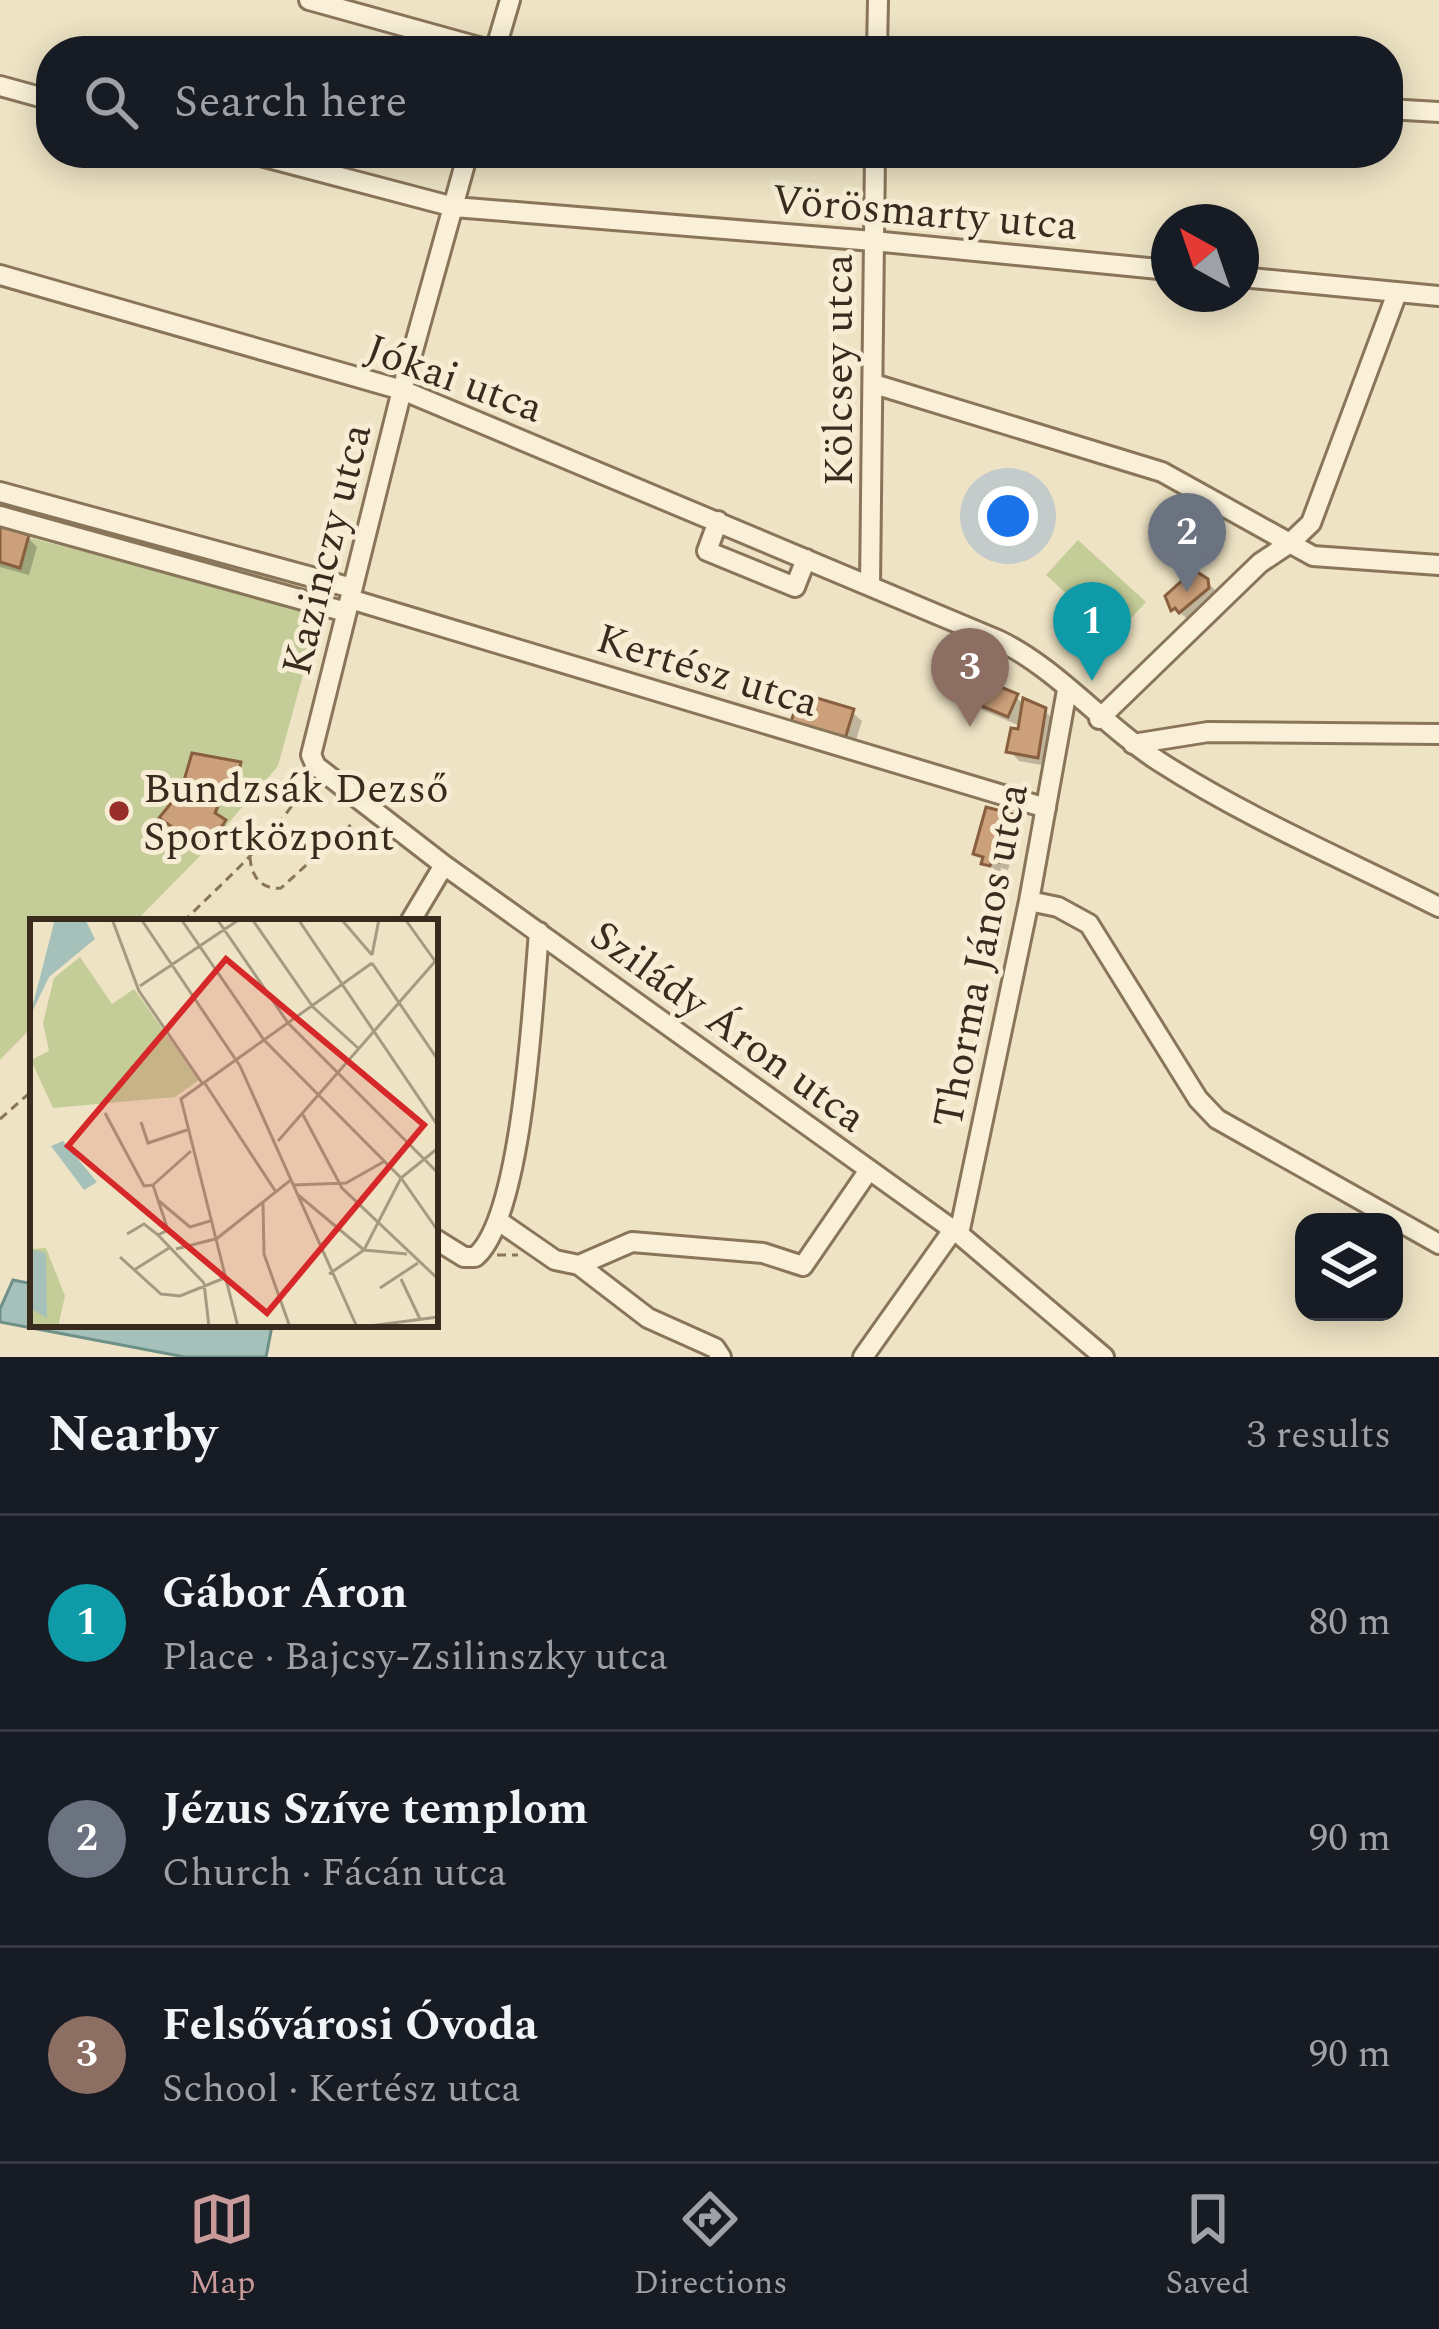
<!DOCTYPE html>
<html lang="en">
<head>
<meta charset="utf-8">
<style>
	:root { --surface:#171b24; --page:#242831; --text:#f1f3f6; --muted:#9ea1a6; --line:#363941; --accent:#c99a9a }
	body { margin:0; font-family:Spectral,serif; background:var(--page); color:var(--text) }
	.controls { position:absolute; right:36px; bottom:36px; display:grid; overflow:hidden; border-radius:24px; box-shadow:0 6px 30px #0003 }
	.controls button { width:108px; height:108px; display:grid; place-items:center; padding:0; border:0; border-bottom:3px solid var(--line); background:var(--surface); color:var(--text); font:60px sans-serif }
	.compass { position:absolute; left:1151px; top:204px; width:108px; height:108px; border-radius:50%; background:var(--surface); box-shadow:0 6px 30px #0003; rotate:320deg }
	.you { position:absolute; left:1008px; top:516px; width:42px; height:42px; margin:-30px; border:9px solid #fff; border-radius:50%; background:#1a73e8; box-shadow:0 0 0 18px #1a73e833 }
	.badge { display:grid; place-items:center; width:78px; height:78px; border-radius:50%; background:var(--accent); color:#fff; font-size:39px; font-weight:700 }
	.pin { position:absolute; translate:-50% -99px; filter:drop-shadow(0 3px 6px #0008) }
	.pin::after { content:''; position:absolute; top:63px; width:42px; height:36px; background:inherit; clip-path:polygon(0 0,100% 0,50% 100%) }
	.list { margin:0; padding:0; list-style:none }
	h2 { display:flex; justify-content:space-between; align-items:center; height:156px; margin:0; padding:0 48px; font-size:51px }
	h2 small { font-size:39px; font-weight:400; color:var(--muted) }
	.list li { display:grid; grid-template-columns:78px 1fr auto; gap:36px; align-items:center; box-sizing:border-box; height:216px; padding:0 48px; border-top:3px solid var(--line) }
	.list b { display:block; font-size:45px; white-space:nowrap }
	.list p { margin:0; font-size:39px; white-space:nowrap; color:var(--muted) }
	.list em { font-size:39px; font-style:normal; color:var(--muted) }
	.icon { flex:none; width:66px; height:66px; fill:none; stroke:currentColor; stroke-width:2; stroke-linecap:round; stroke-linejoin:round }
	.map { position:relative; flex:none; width:1439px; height:1357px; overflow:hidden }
	.search { position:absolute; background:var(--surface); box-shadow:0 6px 30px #0003; left:36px; right:36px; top:36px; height:132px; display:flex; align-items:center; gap:30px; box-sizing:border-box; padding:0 42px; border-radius:48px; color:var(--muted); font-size:45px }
	.sheet { height:804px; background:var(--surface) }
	nav { display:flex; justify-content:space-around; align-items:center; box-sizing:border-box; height:168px; border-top:3px solid var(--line); background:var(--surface); font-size:33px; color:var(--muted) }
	nav a { display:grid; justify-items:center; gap:6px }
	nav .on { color:var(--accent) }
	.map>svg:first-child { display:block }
	.green { fill:#c4cc98 }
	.water { fill:#a6c1ba; stroke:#6d9088; stroke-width:3 }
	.shadow { fill:#0003 }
	.building { fill:#cca07a; stroke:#886040; stroke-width:3 }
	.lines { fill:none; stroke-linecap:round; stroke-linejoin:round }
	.minor-casing { stroke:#89755a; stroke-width:24 }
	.path { stroke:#89755a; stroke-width:3; stroke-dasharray:9 6; stroke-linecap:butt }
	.minor { stroke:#f9f0d7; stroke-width:18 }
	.poi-dot { fill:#982e2a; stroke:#f6edd4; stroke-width:4.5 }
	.labels { text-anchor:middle; stroke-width:10; stroke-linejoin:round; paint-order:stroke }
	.street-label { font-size:42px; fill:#392c1e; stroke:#f6edd4 }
	.poi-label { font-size:42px; fill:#392c1e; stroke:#f6edd4; text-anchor:start }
	.inset-road { fill:none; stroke:#a69a82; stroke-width:3 }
	.view { fill:#d62828; fill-opacity:0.15; stroke:#d62828; stroke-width:6 }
	.inset-edge { fill:none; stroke:#392c1e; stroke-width:6 }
</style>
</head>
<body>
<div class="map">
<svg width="1439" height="1357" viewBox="0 0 1439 1357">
	<rect width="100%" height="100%" fill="#eee3c4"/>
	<path class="green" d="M0,530L320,613L278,766L199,857L135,922H33V1026L0,1060Z
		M1078,540L1146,602L1114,637L1046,575Z"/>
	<path class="water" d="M13,1280L33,1284V1324H258L272,1326L266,1357H185L0,1322V1309Z"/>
	<path class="shadow" d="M0,530L28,538L37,547L29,575L0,567Z
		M1201,575L1215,590L1220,602L1194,624L1170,605Z
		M944,689L1016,697L1025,706L1045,711L1055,721L1047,766L1019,761L1010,751L1022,727L954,698Z
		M852,712L862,721L854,746L804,731Z
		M239,764L237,790L227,788L216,817L226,825L209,849L163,818Z
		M1011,816L1021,826L1008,870L1001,868L1000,874L976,853Z"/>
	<path class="building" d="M0,526L29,535L20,568L0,562Z
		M1194,570L1208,579L1209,588L1179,613L1175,608L1171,611L1165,596Z
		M950,666L1018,694L1008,717L941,689Z
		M800,693L854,709L845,739L791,722Z
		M1023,698L1046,708L1038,758L1006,752L1011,728L1018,729Z
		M192,753L241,762L235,790L225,788L215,813L226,820L206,850L159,818L181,791Z
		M986,807L1013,814L999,862L992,860L990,866L981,864L983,857L973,854Z"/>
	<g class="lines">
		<defs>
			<path id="minor" d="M309,0L493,51
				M495,51L510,0
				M877,51L878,0
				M0,86L51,100
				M1388,109L1439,112
				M249,153L454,207L873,241L1169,270
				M468,153L402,390L311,755L316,766L444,865L959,1234L1104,1357
				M0,275L402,390L998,640C1057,668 1104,726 1160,762C1247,818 1346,860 1439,907
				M1241,277L1439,296
				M874,384L1162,472L1313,556L1439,565
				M0,492L352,588
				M0,516L346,612
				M718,521L707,551L795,587L806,559
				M870,586L875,153
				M350,599L1046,808
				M1099,719L1260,563L1290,543L1311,523L1397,293
				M1133,744L1208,732L1439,734
				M1029,901L1058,907L1089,924L1198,1099L1217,1119L1439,1244
				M410,922L444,865
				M500,1222L555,1260L579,1265L648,1318L715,1348L721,1357
				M959,1234L1029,901L1067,690
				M435,1239L464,1257H475C523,1218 533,999 539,932
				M579,1265L632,1242L763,1253L803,1266L869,1170
				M863,1357L953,1230"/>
		</defs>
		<use href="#minor" class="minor-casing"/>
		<path class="path" d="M250,857C251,876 261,890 281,888L355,821
			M183,922C226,879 276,837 306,783
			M0,1119L33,1090
			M497,1255H518"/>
		<use href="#minor" class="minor"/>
	</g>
	<circle class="poi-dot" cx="119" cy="811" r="12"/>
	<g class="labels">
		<g class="street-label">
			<text transform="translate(925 211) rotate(5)" y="15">Vörösmarty utca</text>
			<text transform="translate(837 370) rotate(-90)" y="15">Kölcsey utca</text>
			<text transform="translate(455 377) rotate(20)" y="15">Jókai utca</text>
			<text transform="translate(325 549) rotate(-76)" y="15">Kazinczy utca</text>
			<text transform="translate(708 669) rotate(17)" y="15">Kertész utca</text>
			<text transform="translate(979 955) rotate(-79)" y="15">Thorma János utca</text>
			<text transform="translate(729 1025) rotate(36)" y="15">Szilády Áron utca</text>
		</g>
		<g class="poi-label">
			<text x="143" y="802">Bundzsák Dezső<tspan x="143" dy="48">Sportközpont</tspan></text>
		</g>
	</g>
	<g transform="translate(30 919)">
		<rect width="408" height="408" fill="#eee3c4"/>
		<path d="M50,38L82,85L104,70L169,161L145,178L23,189L1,141L19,132L13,104L24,59ZM16,329L35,377L28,408H0V330Z" fill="#c4cc98"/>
		<path d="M25,0H55L65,20L19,58L0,97ZM33,222L67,263L54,271L21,227ZM0,330L16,334L17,399L0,389Z" fill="#a6c1ba"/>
		<path class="inset-road" d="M82,0L109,72L172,164M111,0L210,147L327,408M151,0L234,121L371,259L408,312M187,0L258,104L408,254M222,0L283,88L328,129M268,0L408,207M311,0L342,36M375,0L405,42M342,36L349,0M342,44L408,141M110,67L210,0M174,163L246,273M75,194L114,267L123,266M272,194L312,269L408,360M111,203L118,224L157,211M248,222L408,39M123,266L161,232M264,266L316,264L355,242M267,275L334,331L377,335M129,282L160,308L180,302M233,284L234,335L260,408M97,315L114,305L128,316L138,311L123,266M128,316L174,364M185,321L262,260M146,330L185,320M90,338L131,375L150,377L192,360M104,351L139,329M299,355L334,331L371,259L408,229M371,360L390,400M174,364L179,408M350,369L388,344M208,408L151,180L342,44M332,408L408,398"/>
		<path class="view" d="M196,40L394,206L237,394L38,227Z"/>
		<rect width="408" height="408" class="inset-edge"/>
	</g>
</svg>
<div class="controls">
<button><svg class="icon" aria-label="layers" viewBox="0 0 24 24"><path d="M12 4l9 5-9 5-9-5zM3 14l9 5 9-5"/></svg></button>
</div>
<svg class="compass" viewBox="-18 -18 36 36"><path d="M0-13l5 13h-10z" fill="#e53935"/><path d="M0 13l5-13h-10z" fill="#9ea1a6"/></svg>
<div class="you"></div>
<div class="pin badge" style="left:1092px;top:681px;background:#0f9aa8">1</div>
<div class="pin badge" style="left:1187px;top:592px;background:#6b7280">2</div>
<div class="pin badge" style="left:970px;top:727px;background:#8d6e63">3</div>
<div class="search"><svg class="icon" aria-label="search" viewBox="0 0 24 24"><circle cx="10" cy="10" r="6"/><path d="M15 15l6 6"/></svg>Search here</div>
</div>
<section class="sheet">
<h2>Nearby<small>3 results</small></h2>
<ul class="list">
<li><span class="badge" style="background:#0f9aa8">1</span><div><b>Gábor Áron</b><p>Place · Bajcsy-Zsilinszky utca</p></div><em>80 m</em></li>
<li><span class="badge" style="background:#6b7280">2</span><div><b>Jézus Szíve templom</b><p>Church · Fácán utca</p></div><em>90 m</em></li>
<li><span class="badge" style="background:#8d6e63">3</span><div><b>Felsővárosi Óvoda</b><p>School · Kertész utca</p></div><em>90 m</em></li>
</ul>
</section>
<nav>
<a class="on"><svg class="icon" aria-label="map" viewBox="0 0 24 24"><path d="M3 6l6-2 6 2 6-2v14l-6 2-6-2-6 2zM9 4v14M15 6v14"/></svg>Map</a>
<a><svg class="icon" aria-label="directions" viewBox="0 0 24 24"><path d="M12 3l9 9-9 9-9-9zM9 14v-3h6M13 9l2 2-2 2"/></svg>Directions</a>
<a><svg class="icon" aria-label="saved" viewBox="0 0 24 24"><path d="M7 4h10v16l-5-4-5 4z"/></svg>Saved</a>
</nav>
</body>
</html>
